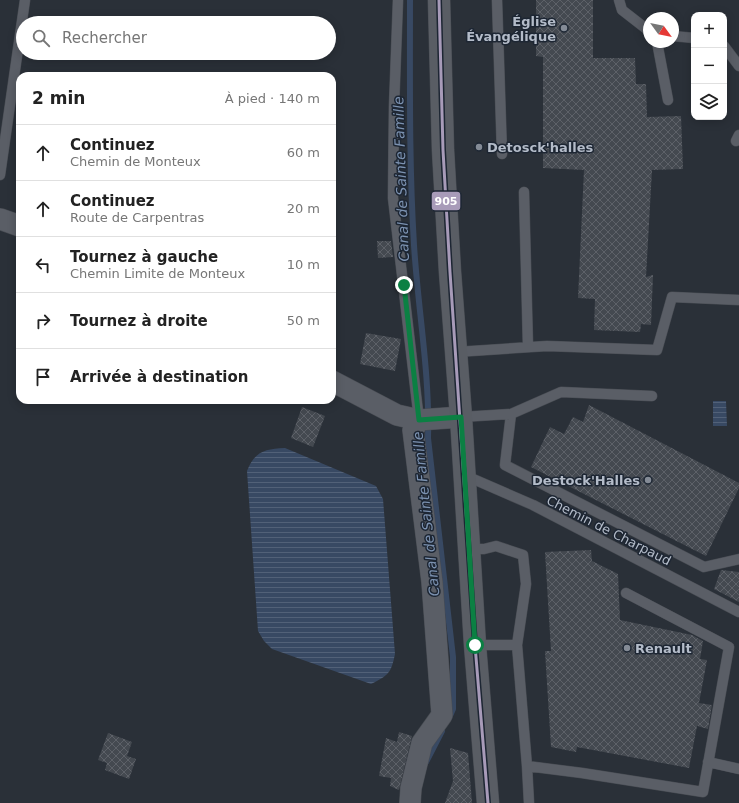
<!DOCTYPE html>
<html lang="fr">
<head>
<meta charset="utf-8">
<style>
	:root { --surface:#fff; --page:#f2f2f2; --text:#222; --muted:#767676; --line:#e0e0e0 }
	body { margin:0; font-family:"DejaVu Sans",sans-serif; background:var(--page); color:var(--text) }
	.controls { position:absolute; right:12px; top:12px; display:grid; overflow:hidden; border-radius:8px; box-shadow:0 2px 10px #0003 }
	.controls button { width:36px; height:36px; display:grid; place-items:center; padding:0; border:0; border-bottom:1px solid var(--line); background:var(--surface); color:var(--text); font:20px sans-serif }
	.compass { position:absolute; left:643px; top:12px; width:36px; height:36px; border-radius:50%; background:var(--surface); box-shadow:0 2px 10px #0003; rotate:123deg }
	.stop { position:absolute; width:12px; height:12px; margin:-9px; border:3px solid #0b8043; border-radius:50%; background:#fff }
	.stop.end { background:#0b8043; border-color:#fff; box-shadow:0 1px 4px #0008 }
	.list { margin:0; padding:0; list-style:none }
	h2 { display:flex; justify-content:space-between; align-items:center; height:52px; margin:0; padding:0 16px; font-size:17px }
	h2 small { font-size:13px; font-weight:400; color:var(--muted) }
	.list li { display:grid; grid-template-columns:26px 1fr auto; gap:12px; align-items:center; box-sizing:border-box; height:56px; padding:0 16px; border-top:1px solid var(--line) }
	.list b { display:block; font-size:15px; white-space:nowrap }
	.list p { margin:0; font-size:13px; white-space:nowrap; color:var(--muted) }
	.list em { font-size:13px; font-style:normal; color:var(--muted) }
	.icon { flex:none; width:22px; height:22px; fill:none; stroke:currentColor; stroke-width:2; stroke-linecap:round; stroke-linejoin:round }
	.map { position:relative; flex:none; width:739px; height:803px; overflow:hidden }
	.search { position:absolute; background:var(--surface); box-shadow:0 2px 10px #0003; left:16px; top:16px; width:320px; height:44px; display:flex; align-items:center; gap:10px; box-sizing:border-box; padding:0 14px; border-radius:22px; color:var(--muted); font-size:15px }
	.panel { position:absolute; background:var(--surface); box-shadow:0 2px 10px #0003; left:16px; top:72px; width:320px; height:332px; border-radius:12px }
	.map>svg:first-child { display:block }
	.water { fill:url(#water-rules) }
	.lines { fill:none; stroke-linecap:round; stroke-linejoin:round }
	.stream { stroke:#384963; stroke-width:6 }
	.building { fill:url(#building-cross-hatch) }
	.lane-casing { stroke:#484c53; stroke-width:11 }
	.street-casing { stroke:#484c53; stroke-width:22 }
	.secondary-casing { stroke:#484c53; stroke-width:23 }
	.lane { stroke:#5a5e66; stroke-width:10 }
	.street { stroke:#5a5e66; stroke-width:21 }
	.secondary { stroke:#595d64; stroke-width:22 }
	.bus-1-casing { stroke:#1d2633; stroke-width:6 }
	.bus-1 { stroke:#a89bb9; stroke-width:3 }
	.route { stroke:#0b8043; stroke-width:5 }
	.poi-dot { fill:#848b96; stroke:#1d2633; stroke-width:1.5 }
	.labels { text-anchor:middle; stroke-width:3; stroke-linejoin:round; paint-order:stroke }
	.poi-label { font-size:13px; font-weight:bold; fill:#b4bcc9; stroke:#1d2633; text-anchor:end }
	.street-label { font-size:13px; fill:#b4bcc9; stroke:#1d2633 }
	.water-label { font-size:14px; font-style:italic; fill:#7c92b1; stroke:#1d2633 }
	.line-badge { stroke:#1d2633; stroke-width:1.5 }
	.badge-label { font-size:11px; text-anchor:middle; font-weight:bold; fill:#fff }
</style>
</head>
<body>
<div class="map">
<svg width="739" height="803" viewBox="0 0 739 803">
	<defs>
		<pattern id="water-rules" width="6" height="5" patternUnits="userSpaceOnUse"><rect width="6" height="5" fill="#384963"/><path d="M0 2.5h6" fill="none" stroke="#526178"/></pattern>
		<pattern id="building-cross-hatch" width="8" height="8" patternUnits="userSpaceOnUse"><rect width="8" height="8" fill="#444950"/><path d="M0 0l8 8M0 8l8-8" fill="none" stroke="#5d6168"/></pattern>
	</defs>
	<rect width="100%" height="100%" fill="#2a3038"/>
	<path class="water" d="M713,401H726L727,426H713Z
		M285,448L376,486L383,499L395,654C391,673 389,675 371,684L272,649L264,641L258,631L247,471C255,451 265,449 285,448Z"/>
	<g class="lines">
		<path class="stream" d="M410,0C410,82 409,164 414,245C418,310 430,374 428,438L453,657V709L449,718
			M426,762L442,731"/>
	</g>
	<path class="building" d="M536,0H593V58H635L636,84H646L647,117L681,116L683,169L652,170L646,277L653,275L651,325L641,324L640,332L594,330L595,299L578,298L584,170L543,168V57L536,56Z
		M377,241H391L393,257L378,258Z
		M366,333L401,339L395,371L360,364Z
		M589,405L739,483V488L706,556L531,467L550,427L564,434L573,417L583,422Z
		M302,407L325,416L313,447L291,438Z
		M591,550L592,561L618,574L620,620L692,635L703,641L700,659L707,660L699,703L712,705L708,729L697,726L689,768L577,747L576,752L551,747L545,651H551L545,552Z
		M721,570L739,572V602L714,589Z
		M399,732L412,736L399,790L390,786L391,778L379,776L386,738L397,742Z
		M108,733L132,742L127,756L136,759L129,779L105,770L107,763L98,760Z
		M450,748L468,753L472,803H445L453,781Z"/>
	<g class="lines">
		<defs>
			<path id="lane" d="M398,0L394,107L393,198L419,420
				M497,0L502,154
				M619,0L622,10L649,31
				M673,36L694,38
				M657,42L668,100
				M724,46L739,66
				M736,141L739,135
				M0,175L25,0
				M524,192L528,347
				M456,352L547,346L657,350L672,297L739,300
				M511,414L505,465L704,567L739,559
				M461,417L511,414L561,392L652,396
				M464,475L533,505L739,612
				M470,549H484L496,546L523,555L526,584L517,645
				M475,645H517L527,766L582,773L703,792L729,647L626,593
				M708,762L739,769
				M527,766L529,803"/>
			<path id="street" d="M0,219L20,226
				M332,381L397,415L419,420L461,417
				M410,803L411,788L422,743L442,715L432,582L413,430L419,420"/>
			<path id="secondary" d="M439,0L443,150L450,272L461,417L475,645L488,803"/>
		</defs>
		<use href="#lane" class="lane-casing"/>
		<use href="#street" class="street-casing"/>
		<use href="#secondary" class="secondary-casing"/>
		<use href="#lane" class="lane"/>
		<use href="#street" class="street"/>
		<use href="#secondary" class="secondary"/>
		<defs>
			<path id="bus-1" d="M439,0L443,150L450,272L475,645L488,803"/>
		</defs>
		<use href="#bus-1" class="bus-1-casing"/>
		<use href="#bus-1" class="bus-1"/>
	</g>
	<g class="lines">
		<path class="route" d="M404,285L419,420L461,417L475,645"/>
	</g>
	<g class="poi-dot">
		<circle cx="564" cy="28" r="4"/>
		<circle cx="479" cy="147" r="4"/>
		<circle cx="648" cy="480" r="4"/>
		<circle cx="627" cy="648" r="4"/>
	</g>
	<g class="labels">
		<g class="poi-label">
			<text x="556" y="26">Église<tspan x="556" dy="15">Évangélique</tspan></text>
			<text x="487" y="152" text-anchor="start">Detosck'halles</text>
			<text x="640" y="485">Destock'Halles</text>
			<text x="635" y="653" text-anchor="start">Renault</text>
		</g>
		<g class="street-label">
			<text transform="translate(609 530) rotate(27)" y="5">Chemin de Charpaud</text>
		</g>
		<g class="water-label">
			<text transform="translate(401 179) rotate(-92)" y="5">Canal de Sainte Famille</text>
			<text transform="translate(426 514) rotate(-96)" y="5">Canal de Sainte Famille</text>
		</g>
	</g>
	<rect class="line-badge" x="431" y="191" width="30" height="20" rx="4" fill="#a89bb9"/>
	<g class="badge-label">
		<text x="446" y="205">905</text>
	</g>
</svg>
<div class="controls">
<button>+</button>
<button>−</button>
<button><svg class="icon" aria-label="layers" viewBox="0 0 24 24"><path d="M12 4l9 5-9 5-9-5zM3 14l9 5 9-5"/></svg></button>
</div>
<svg class="compass" viewBox="-18 -18 36 36"><path d="M0-13l5 13h-10z" fill="#e53935"/><path d="M0 13l5-13h-10z" fill="#767676"/></svg>
<div class="stop" style="left:475px;top:645px"></div>
<div class="stop end" style="left:404px;top:285px"></div>
<div class="search"><svg class="icon" aria-label="search" viewBox="0 0 24 24"><circle cx="10" cy="10" r="6"/><path d="M15 15l6 6"/></svg>Rechercher</div>
<section class="panel">
<h2>2 min<small>À pied · 140 m</small></h2>
<ul class="list">
<li><svg class="icon" aria-label="ahead" viewBox="0 0 24 24"><path d="M12 20V5M6 11l6-6 6 6"/></svg><div><b>Continuez</b><p>Chemin de Monteux</p></div><em>60 m</em></li>
<li><svg class="icon" aria-label="ahead" viewBox="0 0 24 24"><path d="M12 20V5M6 11l6-6 6 6"/></svg><div><b>Continuez</b><p>Route de Carpentras</p></div><em>20 m</em></li>
<li><svg class="icon" aria-label="left" viewBox="0 0 24 24"><path d="M17 20v-9H6M10 6l-5 5 5 5"/></svg><div><b>Tournez à gauche</b><p>Chemin Limite de Monteux</p></div><em>10 m</em></li>
<li><svg class="icon" aria-label="right" viewBox="0 0 24 24"><path d="M7 20v-9h11M14 6l5 5-5 5"/></svg><div><b>Tournez à droite</b></div><em>50 m</em></li>
<li><svg class="icon" aria-label="arrive" viewBox="0 0 24 24"><path d="M6 21V4h12l-3 4 3 4H6"/></svg><div><b>Arrivée à destination</b></div></li>
</ul>
</section>
</div>
</body>
</html>
